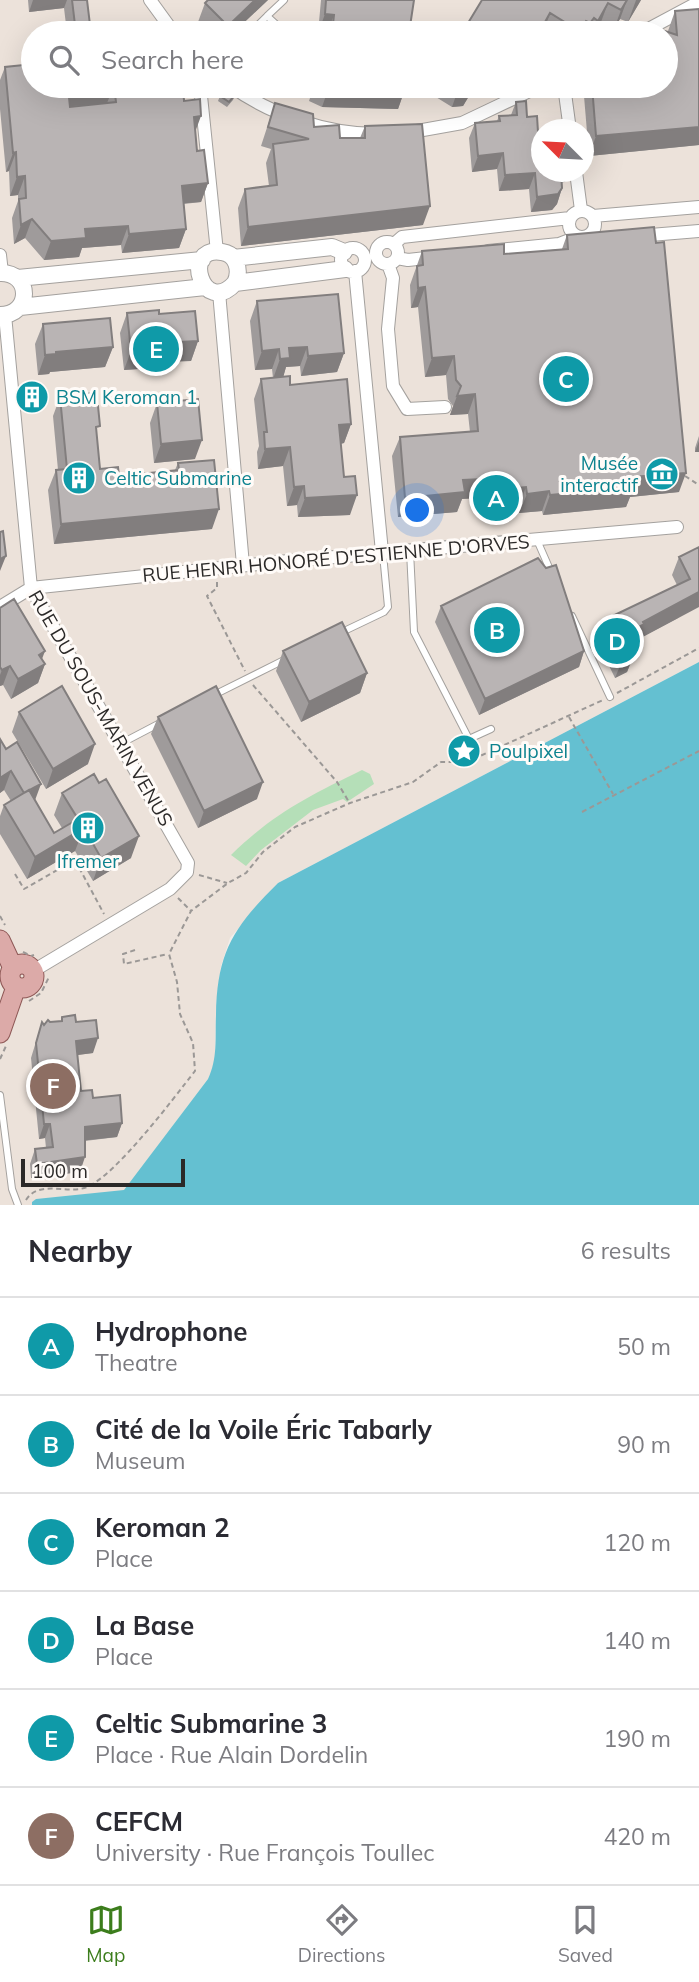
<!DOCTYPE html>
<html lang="en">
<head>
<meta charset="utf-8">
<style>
	:root { --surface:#fff; --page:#f2f2f3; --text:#2b2b33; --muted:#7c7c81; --line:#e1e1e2; --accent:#3c7d1c }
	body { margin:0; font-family:Mulish,sans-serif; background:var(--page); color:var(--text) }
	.compass { position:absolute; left:531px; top:119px; width:63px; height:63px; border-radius:50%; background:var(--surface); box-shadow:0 7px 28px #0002; rotate:294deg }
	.scale { position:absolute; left:21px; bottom:18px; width:164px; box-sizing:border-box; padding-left:7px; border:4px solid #2b2928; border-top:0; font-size:19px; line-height:24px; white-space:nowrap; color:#2b2928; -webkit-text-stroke:5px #fffbf8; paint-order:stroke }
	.you { position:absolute; left:418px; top:511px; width:24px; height:24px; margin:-18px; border:5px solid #fff; border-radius:50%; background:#1a73e8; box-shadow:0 0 0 10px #1a73e833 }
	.badge { display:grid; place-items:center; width:46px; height:46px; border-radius:50%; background:var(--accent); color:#fff; font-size:23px; font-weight:700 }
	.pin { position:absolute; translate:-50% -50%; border:4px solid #fff; box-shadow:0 2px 7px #0006 }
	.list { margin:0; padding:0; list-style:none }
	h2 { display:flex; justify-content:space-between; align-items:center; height:91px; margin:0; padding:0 28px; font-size:30px }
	h2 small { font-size:23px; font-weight:400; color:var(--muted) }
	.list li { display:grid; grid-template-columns:46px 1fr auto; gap:21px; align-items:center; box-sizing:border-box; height:98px; padding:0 28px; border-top:2px solid var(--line) }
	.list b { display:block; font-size:26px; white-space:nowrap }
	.list p { margin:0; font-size:23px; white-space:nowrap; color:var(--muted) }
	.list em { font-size:23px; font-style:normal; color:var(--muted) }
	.icon { flex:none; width:38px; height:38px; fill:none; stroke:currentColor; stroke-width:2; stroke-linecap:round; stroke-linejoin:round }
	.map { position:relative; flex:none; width:699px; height:1205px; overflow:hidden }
	.search { position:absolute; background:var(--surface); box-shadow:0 7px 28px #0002; left:21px; right:21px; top:21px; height:77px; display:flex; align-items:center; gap:18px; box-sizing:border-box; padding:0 24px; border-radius:38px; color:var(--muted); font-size:26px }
	.sheet { height:679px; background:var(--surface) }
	nav { display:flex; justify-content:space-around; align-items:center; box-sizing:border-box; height:98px; border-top:2px solid var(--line); background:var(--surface); font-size:19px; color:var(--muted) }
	nav a { display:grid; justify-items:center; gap:4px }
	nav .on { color:var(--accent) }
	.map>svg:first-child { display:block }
	.built { fill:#ece2da; fill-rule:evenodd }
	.green { fill:#b5dfb8 }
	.water { fill:#64c0d1 }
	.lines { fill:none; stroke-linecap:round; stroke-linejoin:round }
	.service-casing { stroke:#a4a19e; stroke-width:8 }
	.minor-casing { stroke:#a4a19e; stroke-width:14 }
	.tertiary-casing { stroke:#a4a19e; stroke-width:18 }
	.primary-casing { stroke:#8e5856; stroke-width:21 }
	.path { stroke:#9b9896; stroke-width:2; stroke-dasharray:5 3.5; stroke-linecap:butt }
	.service { stroke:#fff; stroke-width:6 }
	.minor { stroke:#fff; stroke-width:12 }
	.tertiary { stroke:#fff; stroke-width:16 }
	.primary { stroke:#dcaaa8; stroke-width:19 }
	.wall { fill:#9f9b9b }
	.shaded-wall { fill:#827e7e }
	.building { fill:#b9b4b4; stroke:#827e7e; stroke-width:2 }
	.labels { text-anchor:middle; stroke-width:6; stroke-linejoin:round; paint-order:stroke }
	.culture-label { font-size:19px; fill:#0d838f; stroke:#fffbf8; text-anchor:start }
	.street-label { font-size:19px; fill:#2b2928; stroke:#fffbf8 }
</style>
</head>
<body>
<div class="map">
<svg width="699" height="1205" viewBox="0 0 699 1205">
	<rect width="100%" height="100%" fill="#f1eeeb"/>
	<path class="built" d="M0,0H699V662L278,883L230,938L221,966L216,1004L215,1064L208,1079L124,1191L37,1199L32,1202V1205H0ZM33,33H666V86H33ZM542,130H584V172H542Z"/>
	<path class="green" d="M362,770L370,774L374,784L347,802L343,799L313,810L261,850L246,866L231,855C274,813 309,796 362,770Z"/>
	<path class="water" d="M699,662V1205H32V1202L36,1199L124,1190L208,1079C218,1058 215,1038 216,1015C217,951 234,927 278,883Z"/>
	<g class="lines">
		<defs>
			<path id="service" d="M267,16L284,0
				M250,33L267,16L279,27L293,33
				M537,540L551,572
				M410,551L414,632L469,739L491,729
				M572,616L610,697
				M340,633L384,612L388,607L383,554
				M212,696L286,659
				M120,744L162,722
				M0,1095L12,1189L18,1205"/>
			<path id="minor" d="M150,0L174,33
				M641,33L699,2
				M200,86L217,252
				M231,86C271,115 327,134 377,134
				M564,86L570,130
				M406,133L462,123L540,86
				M576,172L581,210
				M569 224a13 13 0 1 1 26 0a13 13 0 1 1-26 0Z
				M593,216L699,207
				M638,236L699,231
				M376 253a11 11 0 1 1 22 0a11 11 0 1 1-22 0Z
				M394,244L402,237L570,218
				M341 260a12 12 0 1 1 24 0a12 12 0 1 1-24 0Z
				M488,251L559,244L577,237
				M0,255L2,273
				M397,258L408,260L435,257
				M388,264L393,278L388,329L393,386L407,409L445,407
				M355,271L382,552
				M219,292L243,565
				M5,315L31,588L188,863L187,872L170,889L33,971
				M0,607L31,588L278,562L677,527"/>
			<path id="tertiary" d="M233,258L332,247L344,252
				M0,273C32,272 32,315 0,315
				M18,278L202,260
				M235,283C241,271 237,254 222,252C180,245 203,318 235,283L345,269
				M20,307L205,287"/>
			<path id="primary" d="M0,940L13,968
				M10 976a12 12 0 1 1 24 0a12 12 0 1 1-24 0Z
				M0,1033L16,987"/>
		</defs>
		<use href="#service" class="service-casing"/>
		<use href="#minor" class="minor-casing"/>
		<use href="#tertiary" class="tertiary-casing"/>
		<use href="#primary" class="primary-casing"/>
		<path class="path" d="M685,476L699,485
			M217,582V588L207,596L245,671
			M253,685L337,782L349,802
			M617,693L699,648
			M569,717L613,794
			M582,812L699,751
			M15,874L24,889L75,860L104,914
			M199,875L227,883
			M178,898L191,911
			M0,916L5,925
			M135,950L123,954L124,964L168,954
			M23,952L31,956L34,955
			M29,1001L41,993L49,977
			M0,1059L6,1046
			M26,1200C39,1179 68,1195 87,1187C116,1175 173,1099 195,1071L193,1043L180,1014L177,982L169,954L191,911L228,883L246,873L263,852L295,827L350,803L413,782L441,762H467L603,700"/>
		<use href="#service" class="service"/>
		<use href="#minor" class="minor"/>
		<use href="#tertiary" class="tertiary"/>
		<use href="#primary" class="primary"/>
	</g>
	<path class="wall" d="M28,0H87L91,33H67L64,8L29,12Z
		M208,0H268L233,33H209L198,22L205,3Z
		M321,0H414L409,33H318Z
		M482,0H641L628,22L620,19L614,29L601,22L595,33H544Z
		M699,9V145L589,156L584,96L588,86H666L668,31L675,11Z
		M5,67L33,86H193L190,92L183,93L184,101L195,132L197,151L208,183L201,202L184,204L186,229L179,248L122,253L121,245L82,248L79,257L44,260L25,238L14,244L12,218L18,201V195L10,196L9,171L6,172L0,109V80Z
		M260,86H275L271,93Z
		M314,86H405V89L398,109L322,107L309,101Z
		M434,86H475L463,106L452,107L431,94Z
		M475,86H494L489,94Z
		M235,95L233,100L227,107L218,101L220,96Z
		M516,102L538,132L565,182H562V188L557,204L552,210L531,212L529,189L499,191L497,169L472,172L469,138L475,123L497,121L499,116L511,115Z
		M275,103L314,127L340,138H360L365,126L423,225L241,246L238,208L245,189L269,186L266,163L271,149L261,146Z
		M567,235L679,492L630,497L626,507L543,515L542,511L519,513V506L477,510L476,498L462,499L457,512L398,517L392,456L400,437L470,432L468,414L450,415L453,406L448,399L446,375L425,377L418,307L411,308L410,285L422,251L504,254L562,249Z
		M257,301L344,353L337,372L301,376L300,366L286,367L283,377L290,385L351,424L344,443L341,444L344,477L350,515L298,517L297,505L287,506L283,466L258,469L257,452L259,446L254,399L261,379L273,378L272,369L255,370L250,321Z
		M127,313L159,314L198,341L191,361L155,362L153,368L124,370L120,333Z
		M43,324L113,347L105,367L50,372L49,374L38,375L35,344Z
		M60,397L97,436L100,469L119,476L175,470L178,463L212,529L54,544L48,490L56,470H58L53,416Z
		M157,403L195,459L154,463L150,423Z
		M699,436V452H695V448Z
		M699,547L678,618L642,637L635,655L633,657L627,672L615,678L596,639L602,621L677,585L672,575L679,557Z
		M441,606L584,651L579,667L479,715L435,622Z
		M0,608L45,664L38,683L11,699L3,685L0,686Z
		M283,651L367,673L360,693L301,722L276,671Z
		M19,712L88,764L46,789L12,732Z
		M158,717L257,799L198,828L151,734Z
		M0,739L54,833L62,828L54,815L62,793L131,858L93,881L75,851L27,879L0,834V816L4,805L11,801L4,790L0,793Z
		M62,1017L76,1022L93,1053L77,1055L81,1091L93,1098L122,1123L117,1137L85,1141L80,1172L31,1178L30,1164L35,1149L46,1148L45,1138L39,1139L31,1058L42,1022L44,1025L50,1022L61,1021Z"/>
	<path class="shaded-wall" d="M33,0H67L64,8L29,12Z
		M255,0H268L233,33H225L228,26Z
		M627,0L620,19L614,29L621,10Z
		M636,0H641L628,22L635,3Z
		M608,3L601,22L595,33H594L598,21Z
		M550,13L543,33H539Z
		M325,14L334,15L327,33H318Z
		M95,86H114L107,103L62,107L68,88Z
		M178,86H193L190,92L175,94Z
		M475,86L463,106L452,107L459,87Z
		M329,87L405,89L398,109L322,107Z
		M201,116L194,135V117Z
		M699,127V145L589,156L596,136Z
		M16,152L9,171L6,172L13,153Z
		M503,153L497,169L472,172L478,156Z
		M559,172H569L565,182L554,183Z
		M535,173L529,189L499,191L505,175Z
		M25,176L18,195L10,196L17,177Z
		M208,183L201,202L175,204L182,186Z
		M562,188L557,204L552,210L531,212L537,197Z
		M430,206L423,225L241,246L248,227Z
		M32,219L25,238L14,244L21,225Z
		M128,226L121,245L82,248L79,257L44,260L51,241L85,229Z
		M186,229L179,248L122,253L129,234Z
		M425,287L418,307L411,308L418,288Z
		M198,341L191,361L155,362L153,368L124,370L131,351L160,343Z
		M113,347L105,367L50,372L49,374L38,375L45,355L56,352Z
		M307,347L300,366L286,367L283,378L273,379L280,359L289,348Z
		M279,349L272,369L255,370L262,351Z
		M344,353L337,372L301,376L308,356Z
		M454,356L446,375L425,377L432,358Z
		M475,394L468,414L450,415L457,396Z
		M351,424L344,443L332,445L339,425Z
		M202,440L195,459L154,463L161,444Z
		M699,441V452H695Z
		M290,447L283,466L258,469L265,449Z
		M686,473L679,492L630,497L626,507L543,515L550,495L632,477Z
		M483,479L476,498L462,499L457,512L398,517L405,498L463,480Z
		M304,486L297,505L287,506L294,487Z
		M526,487L519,506L477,510L484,491Z
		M549,491L542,511L519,513L527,494Z
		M357,495L350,515L298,517L305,498Z
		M219,509L212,529L54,544L61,524Z
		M6,556L0,571V559Z
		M699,592V607L639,639L642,637L635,655L633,657L627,672L615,678L622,661L637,628L643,622Z
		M45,651L39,667L45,664L38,683L11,699L18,679L39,655Z
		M584,651L579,667L479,715L485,699Z
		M10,666L3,685L0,686V675L2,670Z
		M367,673L360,693L301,722L309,702Z
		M95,744L88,764L46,789L53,769Z
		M11,771L4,790L0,793V778Z
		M263,782L257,799L198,828L204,811Z
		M41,784L34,803L24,794Z
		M84,828L75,851L27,879L35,857Z
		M139,836L131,858L93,881L101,858Z
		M98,1038L93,1053L70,1056L76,1041Z
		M122,1123L117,1137L79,1141L85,1127Z
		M44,1124H50L45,1138L39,1139Z
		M85,1157L80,1172L31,1178L37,1164Z"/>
	<path class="building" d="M72,0H87L91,33H76Z
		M208,0H255L228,26L205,3Z
		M326,0H414L409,33H332L334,15L325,14Z
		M482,0H627L621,10L608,3L598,21L594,18L590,23L586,21L583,26L579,24L576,29L550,13L539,33H462Z
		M699,9V127L596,136L592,86H666V33H655L662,30L677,35L675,11Z
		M268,24L281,33H262Z
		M33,64V86H95L68,88L70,107L116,102L114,86H183L184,101L200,99L201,116L194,117L197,151L204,150L208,183L182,186L186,229L129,234L128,226L85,229L86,238L51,241L32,219L21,225L19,199L26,198L25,176L17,177L16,152L13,153L5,67Z
		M325,86H405V89L329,87Z
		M226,88L235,95L229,102L220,96Z
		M526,101L527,117L537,116L538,132H542V172H561L562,188L558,194L537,197L535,173L505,175L503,153L478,156L475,123L500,121L499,116L517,115L516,102Z
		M275,103L313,114L314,127L339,125L340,138H365V126L422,124L430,206L248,227L245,189L277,185L273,144L309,139L268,127Z
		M568,124L569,130H555L554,125Z
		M654,227L656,243L664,242L686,473L632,477L633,487L550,495L549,491L527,494L526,487L484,491L483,479L463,480L465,492L405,498L400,437L478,431L475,394L457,396L461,386L456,380L454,356L432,358L425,287L418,288L417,266L423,265L422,251L504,244V254L568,249L567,235Z
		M338,294L344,353L308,356L307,347L289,348L290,358L280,359L279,349L262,351L257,301Z
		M159,310V314L195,311L198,341L160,343V348L131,351L127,313Z
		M110,318L113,347L56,352V354L45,355L43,324Z
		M290,376V385L347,379L351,424L339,425L344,477L355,476L357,495L305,498L304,486L294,487L290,447L265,449L264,432H267L261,379Z
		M93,393L94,406H98L100,426L96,427L100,469L118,467L119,476L179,470L178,463L214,460L219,509L61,524L56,470L67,469L60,397Z
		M198,399L202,440L161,444L157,403Z
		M3,531L6,556L0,559V532Z
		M699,547V592L643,622L644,624L637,628L642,637L629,644L634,655L622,661L602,621L690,579L679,557Z
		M538,558L546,568L556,565L584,651L485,699L441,606Z
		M14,599L45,651L39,655L45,664L18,679L10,666L2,670L0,667V608Z
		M342,622L367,673L309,702L283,651Z
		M62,686L95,744L53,769L19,712Z
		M216,686L263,782L204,811L158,717Z
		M0,739L6,749L17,742L41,784L24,793L11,771L0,778Z
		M94,774L99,783L106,779L139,836L101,858L84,828L35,857L4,805L29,790L54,833L78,819L62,793Z
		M75,1015L76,1022L96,1020L98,1038L76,1041L81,1091L92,1090L93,1098L120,1095L122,1123L85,1127V1157L37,1164L35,1149L53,1147L50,1124H44L36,1043L42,1022L44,1025L48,1020L50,1022L62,1021V1017Z"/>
	<defs>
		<symbol id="building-disc" viewBox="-11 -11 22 22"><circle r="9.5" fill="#0f9aa8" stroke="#fffbf8"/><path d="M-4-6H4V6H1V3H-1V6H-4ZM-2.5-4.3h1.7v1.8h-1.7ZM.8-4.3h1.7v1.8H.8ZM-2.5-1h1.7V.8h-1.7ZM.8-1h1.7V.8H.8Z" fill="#fff"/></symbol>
		<symbol id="museum-disc" viewBox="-11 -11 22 22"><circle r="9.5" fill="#0f9aa8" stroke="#fffbf8"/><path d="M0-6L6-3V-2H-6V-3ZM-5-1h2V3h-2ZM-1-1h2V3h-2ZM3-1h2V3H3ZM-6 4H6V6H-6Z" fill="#fff"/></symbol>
		<symbol id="sight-disc" viewBox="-11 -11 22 22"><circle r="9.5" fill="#0f9aa8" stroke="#fffbf8"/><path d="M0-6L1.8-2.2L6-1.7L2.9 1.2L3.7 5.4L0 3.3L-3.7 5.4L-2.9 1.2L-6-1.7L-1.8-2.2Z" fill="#fff"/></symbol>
	</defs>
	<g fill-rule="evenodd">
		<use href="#building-disc" x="13" y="378" width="38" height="38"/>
		<use href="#museum-disc" x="643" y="455" width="38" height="38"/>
		<use href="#building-disc" x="60" y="459" width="38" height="38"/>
		<use href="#sight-disc" x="445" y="732" width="38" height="38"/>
		<use href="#building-disc" x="69" y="809" width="38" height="38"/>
	</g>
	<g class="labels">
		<g class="culture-label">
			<text x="56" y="404">BSM Keroman 1</text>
			<text x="638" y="470" text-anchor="end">Musée<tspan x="638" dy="22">interactif</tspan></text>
			<text x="104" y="485">Celtic Submarine</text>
			<text x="489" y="758">Poulpixel</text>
			<text x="88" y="868" text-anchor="middle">Ifremer</text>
		</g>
		<g class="street-label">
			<text transform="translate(336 558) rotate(-5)" y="7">RUE HENRI HONORÉ D'ESTIENNE D'ORVES</text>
			<text transform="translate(101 708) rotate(60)" y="7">RUE DU SOUS-MARIN VENUS</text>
		</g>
	</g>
</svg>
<svg class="compass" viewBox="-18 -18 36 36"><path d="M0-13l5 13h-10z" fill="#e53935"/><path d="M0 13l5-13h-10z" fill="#7c7c81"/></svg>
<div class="scale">100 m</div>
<div class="you"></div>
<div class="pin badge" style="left:496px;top:498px;background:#0f9aa8">A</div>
<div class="pin badge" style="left:497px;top:630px;background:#0f9aa8">B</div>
<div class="pin badge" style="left:566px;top:379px;background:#0f9aa8">C</div>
<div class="pin badge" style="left:617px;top:641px;background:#0f9aa8">D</div>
<div class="pin badge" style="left:156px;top:349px;background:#0f9aa8">E</div>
<div class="pin badge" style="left:53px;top:1086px;background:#8d6e63">F</div>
<div class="search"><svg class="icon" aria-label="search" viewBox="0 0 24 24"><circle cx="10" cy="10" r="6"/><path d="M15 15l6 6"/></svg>Search here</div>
</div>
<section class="sheet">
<h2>Nearby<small>6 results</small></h2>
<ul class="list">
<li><span class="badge" style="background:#0f9aa8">A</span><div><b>Hydrophone</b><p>Theatre</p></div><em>50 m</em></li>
<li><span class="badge" style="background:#0f9aa8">B</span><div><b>Cité de la Voile Éric Tabarly</b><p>Museum</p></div><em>90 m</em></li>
<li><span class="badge" style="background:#0f9aa8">C</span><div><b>Keroman 2</b><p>Place</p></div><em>120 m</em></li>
<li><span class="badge" style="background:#0f9aa8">D</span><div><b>La Base</b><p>Place</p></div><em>140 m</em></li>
<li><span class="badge" style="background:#0f9aa8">E</span><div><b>Celtic Submarine 3</b><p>Place · Rue Alain Dordelin</p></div><em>190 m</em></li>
<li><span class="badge" style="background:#8d6e63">F</span><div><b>CEFCM</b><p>University · Rue François Toullec</p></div><em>420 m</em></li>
</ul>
</section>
<nav>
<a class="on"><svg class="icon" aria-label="map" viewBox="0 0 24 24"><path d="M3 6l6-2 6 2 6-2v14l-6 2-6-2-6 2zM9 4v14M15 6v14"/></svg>Map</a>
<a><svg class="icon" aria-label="directions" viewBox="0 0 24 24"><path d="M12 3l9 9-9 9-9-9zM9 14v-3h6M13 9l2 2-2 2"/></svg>Directions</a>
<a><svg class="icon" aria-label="saved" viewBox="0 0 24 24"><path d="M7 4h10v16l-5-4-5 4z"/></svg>Saved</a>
</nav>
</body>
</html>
